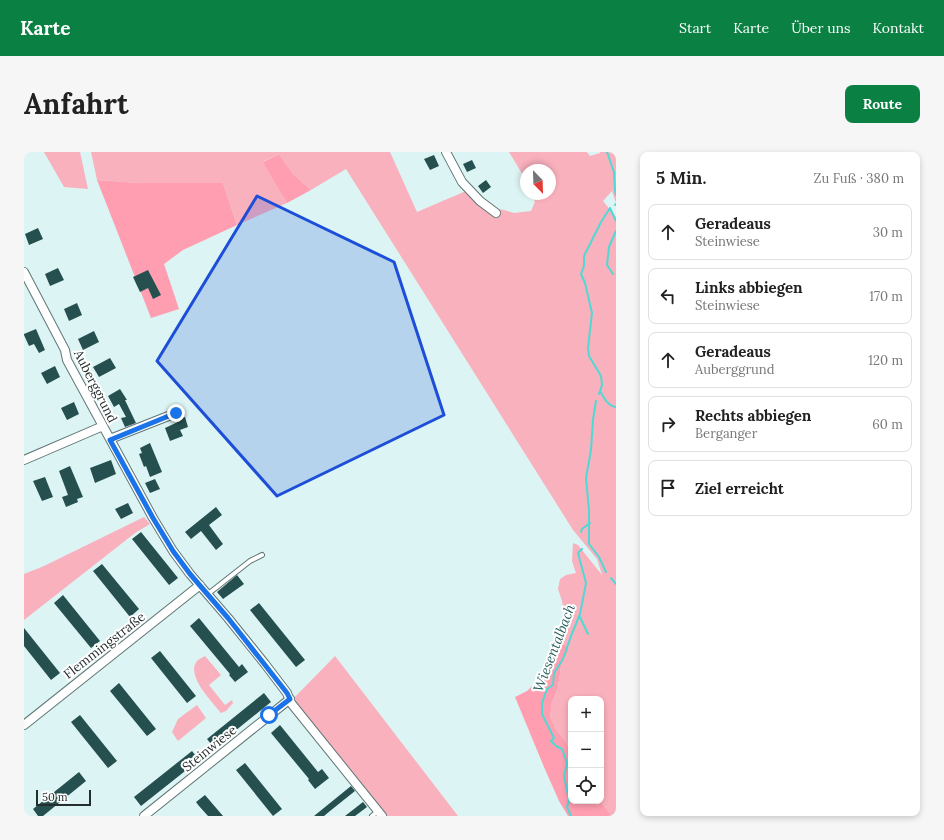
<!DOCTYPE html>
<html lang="de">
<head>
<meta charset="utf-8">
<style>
	:root { --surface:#fff; --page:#f6f6f6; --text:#222; --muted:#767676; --line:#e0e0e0; --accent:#0b8043 }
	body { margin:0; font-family:Lora,serif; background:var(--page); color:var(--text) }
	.controls { position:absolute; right:12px; bottom:12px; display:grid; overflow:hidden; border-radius:8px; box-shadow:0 2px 6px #0003 }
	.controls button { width:36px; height:36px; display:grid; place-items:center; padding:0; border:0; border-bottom:1px solid var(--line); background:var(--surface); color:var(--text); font:20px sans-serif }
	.compass { position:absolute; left:496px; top:12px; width:36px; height:36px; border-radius:50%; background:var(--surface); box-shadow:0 2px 6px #0003; rotate:157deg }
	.scale { position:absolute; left:12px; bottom:10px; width:55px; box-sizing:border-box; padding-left:4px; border:2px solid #252e2e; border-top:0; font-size:11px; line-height:14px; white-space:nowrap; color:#252e2e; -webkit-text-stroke:3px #fff; paint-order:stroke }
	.stop { position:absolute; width:12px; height:12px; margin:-9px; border:3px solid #1a73e8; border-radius:50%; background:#fff }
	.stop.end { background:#1a73e8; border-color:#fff; box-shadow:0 1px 4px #0008 }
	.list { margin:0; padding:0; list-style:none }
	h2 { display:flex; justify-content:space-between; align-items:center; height:52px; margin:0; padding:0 16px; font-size:17px }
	h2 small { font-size:13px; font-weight:400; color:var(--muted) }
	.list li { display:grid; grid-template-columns:26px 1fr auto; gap:12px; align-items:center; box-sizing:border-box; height:56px; margin:0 8px 8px; padding:0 8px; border:1px solid var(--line); border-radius:8px }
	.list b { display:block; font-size:15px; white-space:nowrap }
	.list p { margin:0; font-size:13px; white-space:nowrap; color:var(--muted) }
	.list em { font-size:13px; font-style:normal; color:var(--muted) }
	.icon { flex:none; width:22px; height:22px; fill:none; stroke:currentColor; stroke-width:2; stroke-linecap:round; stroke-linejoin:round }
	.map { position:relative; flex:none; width:592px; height:664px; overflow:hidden; border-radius:8px }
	header { display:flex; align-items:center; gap:24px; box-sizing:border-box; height:56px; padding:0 20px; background:var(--accent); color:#fff }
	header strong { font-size:19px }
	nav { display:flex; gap:22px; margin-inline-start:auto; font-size:14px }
	.intro { display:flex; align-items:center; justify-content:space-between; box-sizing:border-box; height:96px; padding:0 24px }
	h1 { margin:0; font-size:28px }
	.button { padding:10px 18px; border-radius:8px; background:var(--accent); color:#fff; font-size:14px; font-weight:700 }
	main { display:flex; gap:24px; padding:0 24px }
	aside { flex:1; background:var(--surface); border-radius:8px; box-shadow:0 2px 6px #0003 }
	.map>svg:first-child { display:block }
	.green { fill:#f9b1bd }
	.forest { fill:#ff9eb0 }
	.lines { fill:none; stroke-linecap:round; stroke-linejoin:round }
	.stream { stroke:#4fd9d5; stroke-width:2 }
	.building { fill:#26504f }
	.lane-casing { stroke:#617675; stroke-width:6 }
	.street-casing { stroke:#617675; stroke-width:10 }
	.lane { stroke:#fff; stroke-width:4 }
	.street { stroke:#fff; stroke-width:8 }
	.route { stroke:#1a73e8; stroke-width:5 }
	.marked { fill:#1d4ed8; fill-opacity:0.2; stroke:#1d4ed8; stroke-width:3; stroke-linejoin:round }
	.labels { text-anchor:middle; stroke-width:4; stroke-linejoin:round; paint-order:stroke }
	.street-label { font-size:13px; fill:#252e2e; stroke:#fff }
	.water-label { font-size:14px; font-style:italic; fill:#28605f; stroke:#fff }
</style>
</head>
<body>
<header>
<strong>Karte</strong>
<nav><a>Start</a><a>Karte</a><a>Über uns</a><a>Kontakt</a></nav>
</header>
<div class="intro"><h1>Anfahrt</h1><a class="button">Route</a></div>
<main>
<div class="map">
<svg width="592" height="664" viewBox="0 0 592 664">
	<rect width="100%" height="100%" fill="#dcf4f3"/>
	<path class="green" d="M20,0H56L64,37L40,35Z
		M67,0H366L393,60L442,39L467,60L476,57L490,61L507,59L511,50L507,42H526V18H502V28L485,0H563L566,4L576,1V0H592V51L588,39L579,49L592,65V664H588L576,649H577V547H547V600L542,590L535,581L531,578L526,565L528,550L534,536L537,514L545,498L541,493L534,492L539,472L540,460L538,449L534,437L536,427L542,423L552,421L548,409L549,391L554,393L578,423L573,407L559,390L549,378L322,17L287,38L269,22L255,2L240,9L263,51L213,73L199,31H115L73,28Z
		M120,365L126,372L111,381L0,468V422L20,414Z
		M181,504L197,523L185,533L201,553L208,548L209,551L202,559L197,561C189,551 161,523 173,509C175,507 179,505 181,504Z
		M311,504L434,664H361L269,547Z
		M173,553L182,566L154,589L148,580L154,567Z"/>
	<path class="forest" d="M255,2L269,22L287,38L263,51L239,10Z
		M73,28L115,31H199L213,73L159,98L140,112L155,157L127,166Z
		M534,492L541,493L545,498L537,514L534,536L528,550L526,565L531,577L535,581L542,590L547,600V649H576L588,664H544L535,649L520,615L491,545L503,539L516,526L528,508Z"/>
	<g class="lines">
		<path class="stream" d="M583,0L590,20L591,38L592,43
			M591,53L592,52
			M586,56L592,69
			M589,122L583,113L585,95L592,79
			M576,239C580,246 584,254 592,255
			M575,242L578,233L577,224L565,204L564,196L568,161L561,131L557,122L560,114V104L577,70L586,56
			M572,249L569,267L567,298L562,326L565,358V392L575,405L582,420
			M557,380L558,377L566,371
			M587,426L592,432
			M556,465L564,482
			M547,664L543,655L545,648L540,624L543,611L538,597L532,594L527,589L530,586L518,562V551L523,537L529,533L530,521L539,507L547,484L556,462L562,431L554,401L558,397"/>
	</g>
	<path class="building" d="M410,3L415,14L406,18L400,7Z
		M448,8L452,16L443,20L439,12Z
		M462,28L467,35L459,41L454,34Z
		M14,76L19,87L5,93L1,82Z
		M34,116L40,128L26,134L21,122Z
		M124,118L137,143L129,147L124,136L116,140L109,125Z
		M53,151L58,163L45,169L40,157Z
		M12,177L21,198L15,201L10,192L5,194L0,183V182Z
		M70,179L75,190L59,198L54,187Z
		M86,206L92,216L75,225L69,215Z
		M31,214L36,225L23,232L17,221Z
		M96,237L103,248H101L112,271L101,275L97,266L102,265L95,252L90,255L84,244Z
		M50,250L55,262L43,268L37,256Z
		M161,265L164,275L156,278L159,284L146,289L141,276L156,269V267Z
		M126,291L138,320L126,325L122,314L120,315L115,302L118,301L116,296Z
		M87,308L92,322L71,331L66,316Z
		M46,314L59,345L53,347L54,350L42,355L38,345L44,343L35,319Z
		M21,325L29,345L18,349L9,329Z
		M131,327L136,337L126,341L121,331Z
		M104,351L109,361L97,367L91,357Z
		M192,355L198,363L185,373L199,392L192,398L177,379L167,387L161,380Z
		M117,380L154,426L145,433L108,387Z
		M78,412L115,457L106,465L69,419Z
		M213,423L220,432L199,447L193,440Z
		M39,443L76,489L67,496L30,451Z
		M235,451L281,508L272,515L226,458Z
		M175,466L215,515L218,512L224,520L211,530L205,523L206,522L166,474Z
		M0,476L36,521L27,528L0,494Z
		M136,499L172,544L163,551L127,506Z
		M95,531L132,577L123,584L86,539Z
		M240,541L247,550L190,596L183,587Z
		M56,563L93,609L84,616L47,570Z
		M256,573L294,620L298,617L305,626L291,637L284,628L285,627L247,581Z
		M168,599L175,608L117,654L110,645Z
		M221,611L258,657L249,664L212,618Z
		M55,620L62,629L19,664H14L9,657Z
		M327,634L331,639L306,659L300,664H290Z
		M181,643L199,664H184L175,654L172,650Z
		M339,650L343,655L331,664H321Z"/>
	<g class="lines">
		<defs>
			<path id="lane" d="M184,442L226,409L238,403
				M348,664L354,659"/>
			<path id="street" d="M422,0L438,30L456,49L472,61
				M0,120L41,198L43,208L129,366L149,399L166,422L204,466L241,512L263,541L267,551L358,664
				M86,287L152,261
				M0,308L79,274
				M0,573L176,433
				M120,664L266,547"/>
		</defs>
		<use href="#lane" class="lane-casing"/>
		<use href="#street" class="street-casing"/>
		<use href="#lane" class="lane"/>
		<use href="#street" class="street"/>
	</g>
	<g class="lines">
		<path class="route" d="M152,261L86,288L129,366L149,399L166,422L204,466L263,541L266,547L245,563"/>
	</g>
	<path class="marked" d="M233,44L370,110L420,263L253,344L133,209Z"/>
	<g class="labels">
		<g class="street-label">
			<text transform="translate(72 234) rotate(63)" y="5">Auberggrund</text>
			<text transform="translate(80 493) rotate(-38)" y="5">Flemmingstraße</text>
			<text transform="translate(185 596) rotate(-39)" y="5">Steinwiese</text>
		</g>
		<g class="water-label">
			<text transform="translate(530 496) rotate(-69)" y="5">Wiesentalbach</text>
		</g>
	</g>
</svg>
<div class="controls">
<button>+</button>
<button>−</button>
<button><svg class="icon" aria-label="locate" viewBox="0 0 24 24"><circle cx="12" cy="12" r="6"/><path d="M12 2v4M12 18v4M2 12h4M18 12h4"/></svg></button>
</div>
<svg class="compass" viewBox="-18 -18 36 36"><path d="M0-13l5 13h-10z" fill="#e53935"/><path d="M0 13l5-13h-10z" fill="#767676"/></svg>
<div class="scale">50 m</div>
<div class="stop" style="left:245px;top:563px"></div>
<div class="stop end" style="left:152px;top:261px"></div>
</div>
<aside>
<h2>5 Min.<small>Zu Fuß · 380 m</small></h2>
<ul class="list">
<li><svg class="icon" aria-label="ahead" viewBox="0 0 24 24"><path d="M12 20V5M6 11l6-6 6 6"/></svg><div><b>Geradeaus</b><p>Steinwiese</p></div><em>30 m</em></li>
<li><svg class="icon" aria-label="left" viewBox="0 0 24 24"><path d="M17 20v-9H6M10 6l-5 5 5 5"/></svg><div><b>Links abbiegen</b><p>Steinwiese</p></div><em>170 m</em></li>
<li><svg class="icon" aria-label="ahead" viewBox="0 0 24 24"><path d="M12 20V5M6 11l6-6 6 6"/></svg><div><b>Geradeaus</b><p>Auberggrund</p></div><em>120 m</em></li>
<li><svg class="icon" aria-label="right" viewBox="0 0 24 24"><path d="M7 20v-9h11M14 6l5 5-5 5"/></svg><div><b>Rechts abbiegen</b><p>Berganger</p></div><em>60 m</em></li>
<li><svg class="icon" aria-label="arrive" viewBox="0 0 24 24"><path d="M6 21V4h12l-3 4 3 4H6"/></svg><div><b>Ziel erreicht</b></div></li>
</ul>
</aside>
</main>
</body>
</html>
